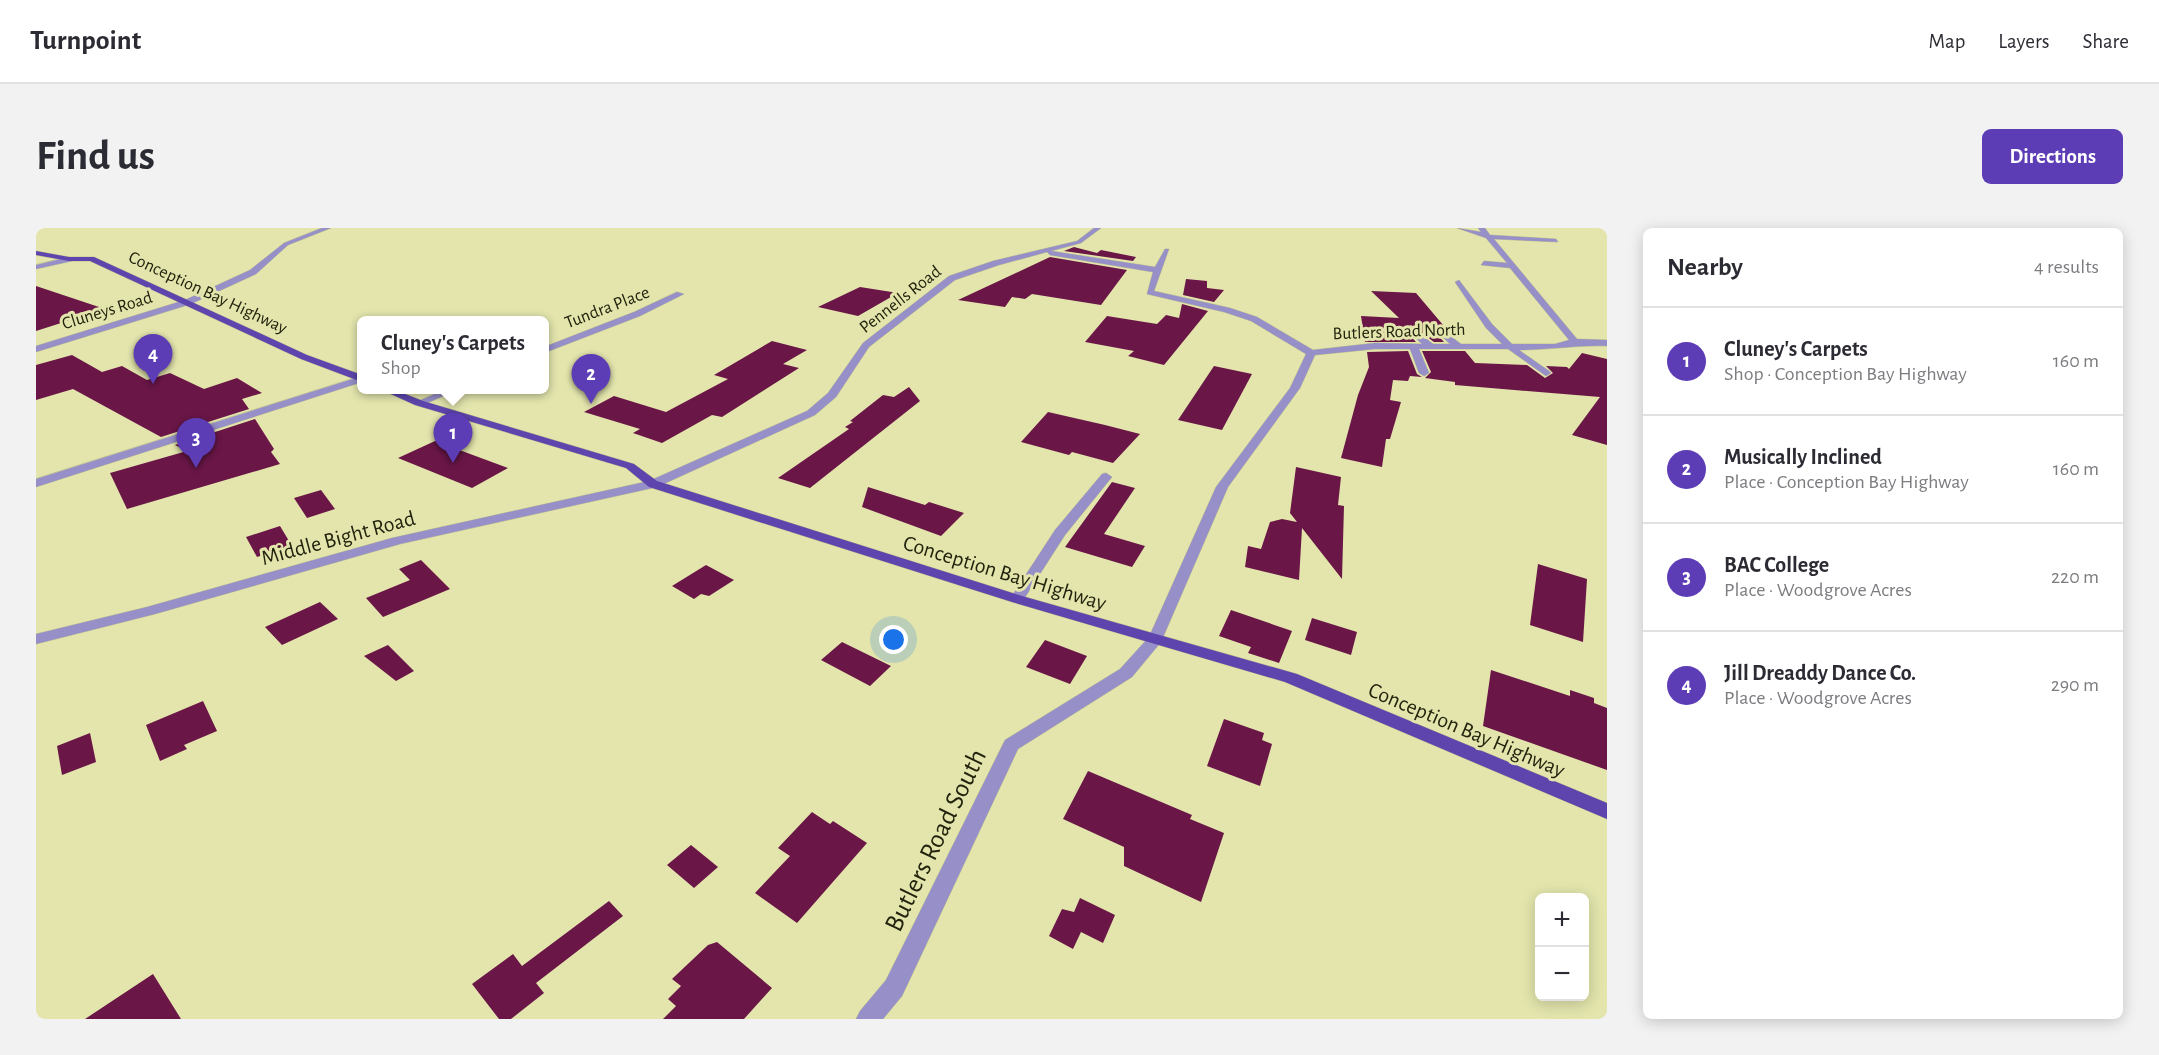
<!DOCTYPE html>
<html lang="en">
<head>
<meta charset="utf-8">
<style>
	:root { --surface:#fff; --page:#f2f2f3; --text:#2b2b33; --muted:#7c7c81; --line:#e1e1e2; --accent:#5d3db5 }
	body { margin:0; font-family:"Alegreya Sans",sans-serif; background:var(--page); color:var(--text) }
	.controls { position:absolute; right:18px; bottom:18px; display:grid; overflow:hidden; border-radius:9px; box-shadow:0 3px 15px #0003 }
	.controls button { width:54px; height:54px; display:grid; place-items:center; padding:0; border:0; border-bottom:2px solid var(--line); background:var(--surface); color:var(--text); font:30px sans-serif }
	.you { position:absolute; left:858px; top:412px; width:21px; height:21px; margin:-15px; border:4px solid #fff; border-radius:50%; background:#1a73e8; box-shadow:0 0 0 9px #1a73e833 }
	.badge { display:grid; place-items:center; width:39px; height:39px; border-radius:50%; background:var(--accent); color:#fff; font-size:20px; font-weight:700 }
	.pin { position:absolute; translate:-50% -50px; filter:drop-shadow(0 2px 3px #0008) }
	.pin::after { content:''; position:absolute; top:32px; width:21px; height:18px; background:inherit; clip-path:polygon(0 0,100% 0,50% 100%) }
	.popup { position:absolute; left:321px; top:88px; width:192px; height:78px; box-sizing:border-box; display:grid; place-content:center; border-radius:9px; background:var(--surface); filter:drop-shadow(0 2px 4px #0005); font-size:20px; white-space:nowrap; color:var(--muted) }
	.popup b { font-size:22px; color:var(--text) }
	.popup::after { content:''; position:absolute; left:50%; top:100%; margin-left:-12px; border:12px solid transparent; border-top-color:var(--surface) }
	.list { margin:0; padding:0; list-style:none }
	h2 { display:flex; justify-content:space-between; align-items:center; height:78px; margin:0; padding:0 24px; font-size:26px }
	h2 small { font-size:20px; font-weight:400; color:var(--muted) }
	.list li { display:grid; grid-template-columns:39px 1fr auto; gap:18px; align-items:center; box-sizing:border-box; height:108px; padding:0 24px; border-top:2px solid var(--line) }
	.list b { display:block; font-size:22px; white-space:nowrap }
	.list p { margin:0; font-size:20px; white-space:nowrap; color:var(--muted) }
	.list em { font-size:20px; font-style:normal; color:var(--muted) }
	.map { position:relative; flex:none; width:1571px; height:791px; overflow:hidden; border-radius:9px }
	header { display:flex; align-items:center; gap:36px; box-sizing:border-box; height:84px; padding:0 30px; background:var(--surface); border-bottom:2px solid var(--line) }
	header strong { font-size:28px }
	nav { display:flex; gap:33px; margin-inline-start:auto; font-size:21px }
	.intro { display:flex; align-items:center; justify-content:space-between; box-sizing:border-box; height:144px; padding:0 36px }
	h1 { margin:0; font-size:42px }
	.button { padding:15px 27px; border-radius:9px; background:var(--accent); color:#fff; font-size:21px; font-weight:700 }
	main { display:flex; gap:36px; padding:0 36px }
	aside { flex:1; background:var(--surface); border-radius:9px; box-shadow:0 3px 15px #0003 }
	.map>svg:first-child { display:block }
	.building { fill:#6a1647 }
	.lines { fill:none; stroke-linecap:round; stroke-linejoin:round }
	.minor-casing { stroke:#c0c290; stroke-width:1 }
	.major-casing { stroke:#c0c290; stroke-width:1 }
	.minor { fill:#968fc8; fill-rule:evenodd }
	.major { fill:#5d45ad; fill-rule:evenodd }
	.labels { text-anchor:middle; stroke-width:6; stroke-linejoin:round; paint-order:stroke }
	.far-street-label { font-size:18px; fill:#23240e; stroke:#e3e5ad }
	.street-label { font-size:22px; fill:#23240e; stroke:#e3e5ad }
	.near-street-label { font-size:27px; fill:#23240e; stroke:#e3e5ad }
</style>
</head>
<body>
<header>
<strong>Turnpoint</strong>
<nav><a>Map</a><a>Layers</a><a>Share</a></nav>
</header>
<div class="intro"><h1>Find us</h1><a class="button">Directions</a></div>
<main>
<div class="map">
<svg width="1571" height="791" viewBox="0 0 1571 791">
	<rect width="100%" height="100%" fill="#e3e5ad"/>
	<path class="building" d="M1038,19L1061,25L1065,22L1100,29L1097,33L1028,23Z
		M1014,29L1091,42L1065,77L996,66L989,71L976,69L969,79L922,72Z
		M1150,51L1171,53V60L1188,62L1178,74L1147,67Z
		M0,58L69,81L0,103Z
		M824,59L862,65L822,88L782,79Z
		M1335,63L1380,65L1413,104L1404,98L1398,103L1408,114H1398L1375,97L1369,102L1380,114H1329L1325,88L1363,90Z
		M1146,76L1172,83L1128,137L1092,128L1098,123L1049,114L1071,88L1121,96L1130,87L1143,90Z
		M736,113L771,122L747,136L763,140L686,189L676,187L626,215L597,205L604,201L548,184L578,168L630,184L692,151L678,147Z
		M1372,123L1381,146L1386,149L1374,148L1372,153L1357,152L1354,172L1365,174L1354,211H1350L1346,239L1305,230L1322,167L1333,139L1331,124Z
		M1386,123H1429L1439,135L1491,137L1509,150L1517,145L1510,138L1531,139L1533,141L1546,125L1571,131V217L1536,207L1564,169L1419,157V154L1389,150L1395,144Z
		M36,127L66,144L86,138L111,152L134,145L168,161L201,150L226,165L206,171L213,181L125,209L37,161L0,172V137Z
		M1178,138L1216,146L1186,202L1142,192Z
		M873,159L884,173L774,260L742,250L813,201L809,199L817,194L814,193L847,167L858,169Z
		M1012,184L1069,197L1104,206L1077,235L1036,224L1033,227L985,214Z
		M219,191L238,221L235,224L244,236L91,281L74,245L151,223L139,217Z
		M399,213L472,240L436,260L362,230Z
		M1260,239L1305,249L1302,277L1308,278L1306,351L1266,300L1263,352L1209,339L1212,318L1225,321L1234,294L1246,291L1261,294L1254,285Z
		M1076,254L1099,260L1068,306L1109,318L1096,339L1029,319Z
		M832,259L889,277L893,274L928,285L905,308L826,279Z
		M285,262L299,281L271,290L258,270Z
		M244,298L256,318L221,329L210,309Z
		M385,332L414,361L347,389L330,370L374,352L363,341Z
		M1502,336L1551,351L1547,414L1494,397Z
		M670,337L698,352L673,368L665,366L658,371L636,358Z
		M284,374L302,391L246,417L229,399Z
		M1195,382L1256,403L1243,435L1212,425L1215,419L1183,408Z
		M1276,390L1321,404L1315,427L1269,412Z
		M1009,412L1051,428L1034,456L990,439Z
		M806,414L855,438L834,458L785,432Z
		M352,417L378,443L360,453L328,428Z
		M1455,442L1534,468V462L1558,470V475L1571,480V542L1447,498Z
		M167,473L181,503L148,517L151,521L124,533L110,497Z
		M1188,491L1228,505L1226,512L1236,516L1224,558L1171,538Z
		M54,505L60,534L26,547L21,518Z
		M1052,543L1156,587L1154,591L1188,605L1165,674L1088,638V619L1027,591Z
		M776,584L794,596L797,593L831,615L761,695L719,665L754,628L742,620Z
		M655,617L682,639L658,660L631,637Z
		M1044,670L1079,687L1067,715L1045,704L1037,721L1013,708L1026,681L1038,684Z
		M573,673L587,688L500,755L508,765L475,791H463L436,756L477,726L486,738Z
		M681,714L736,760L708,791H627L640,778L632,771L645,758L636,751L672,717Z
		M117,746L145,791H49Z"/>
	<g class="lines">
		<defs>
			<path id="minor" d="M286,0H295L252,17L220,46L155,76L0,124V118L149,72L214,42L248,15Z
				M1058,0H1065L1045,15L1015,23L1119,39L1129,21H1133L1118,63L1194,80L1221,89L1277,122L1339,115L1386,116L1371,102L1375,99L1397,116H1414L1400,103L1404,100L1425,116H1466L1450,100L1419,54L1423,52L1456,96L1476,116H1519L1533,112L1474,40L1445,37L1448,33L1471,35L1450,10L1421,0L1445,4L1442,0H1449L1454,7L1520,11L1522,14L1458,11L1541,111L1571,112V118C1541,117 1513,122 1483,122L1513,143L1515,145L1510,148L1472,121H1383L1393,145L1388,148L1383,145L1374,121H1339L1279,127L1264,160L1192,259L1125,414L1096,449L982,521L866,768L847,791H820L824,783L850,752L969,512L1084,441L1113,409L1180,259L1254,160L1270,126L1215,93L1188,84L1111,66L1117,44L1014,27L1011,24L963,37L919,52L833,119L800,169L779,187L621,259L364,316L119,386L0,416V406L111,379L356,310L613,253L771,183L792,165L827,115L913,48L957,33L1041,13Z
				M33,29L36,33L0,41V37Z
				M641,64L648,66L604,88L508,125V119L598,84Z
				M326,148V154L0,259V251Z
				M408,162H421L387,177L378,175Z
				M1070,245L1076,249L1029,307L986,374H976L974,371L1019,302L1066,246Z"/>
			<path id="major" d="M0,23L33,29H58L271,127L326,147V154L265,131L54,33H33L0,27Z
				M346,162H359L387,173L598,236L621,253L986,368L1261,446L1571,575V591L1249,454L976,374L613,259L590,240L379,177Z"/>
		</defs>
		<use href="#minor" class="minor-casing"/>
		<use href="#major" class="major-casing"/>
		<use href="#minor" class="minor"/>
		<use href="#major" class="major"/>
	</g>
	<g class="labels">
		<g class="far-street-label">
			<text transform="translate(172 64) rotate(25)" y="6">Conception Bay Highway</text>
			<text transform="translate(864 71) rotate(-38)" y="6">Pennells Road</text>
			<text transform="translate(571 79) rotate(-21)" y="6">Tundra Place</text>
			<text transform="translate(71 82) rotate(-17)" y="6">Cluneys Road</text>
			<text transform="translate(1363 103) rotate(-2)" y="6">Butlers Road North</text>
		</g>
		<g class="street-label">
			<text transform="translate(302 309) rotate(-15)" y="8">Middle Bight Road</text>
			<text transform="translate(969 344) rotate(17)" y="8">Conception Bay Highway</text>
			<text transform="translate(1431 501) rotate(23)" y="8">Conception Bay Highway</text>
		</g>
		<g class="near-street-label">
			<text transform="translate(899 612) rotate(-64)" y="9">Butlers Road South</text>
		</g>
	</g>
</svg>
<div class="controls">
<button>+</button>
<button>−</button>
</div>
<div class="you"></div>
<div class="pin badge" style="left:417px;top:235px">1</div>
<div class="popup"><b>Cluney's Carpets</b>Shop</div>
<div class="pin badge" style="left:555px;top:176px">2</div>
<div class="pin badge" style="left:160px;top:240px">3</div>
<div class="pin badge" style="left:117px;top:156px">4</div>
</div>
<aside>
<h2>Nearby<small>4 results</small></h2>
<ul class="list">
<li><span class="badge">1</span><div><b>Cluney's Carpets</b><p>Shop · Conception Bay Highway</p></div><em>160 m</em></li>
<li><span class="badge">2</span><div><b>Musically Inclined</b><p>Place · Conception Bay Highway</p></div><em>160 m</em></li>
<li><span class="badge">3</span><div><b>BAC College</b><p>Place · Woodgrove Acres</p></div><em>220 m</em></li>
<li><span class="badge">4</span><div><b>Jill Dreaddy Dance Co.</b><p>Place · Woodgrove Acres</p></div><em>290 m</em></li>
</ul>
</aside>
</main>
</body>
</html>
